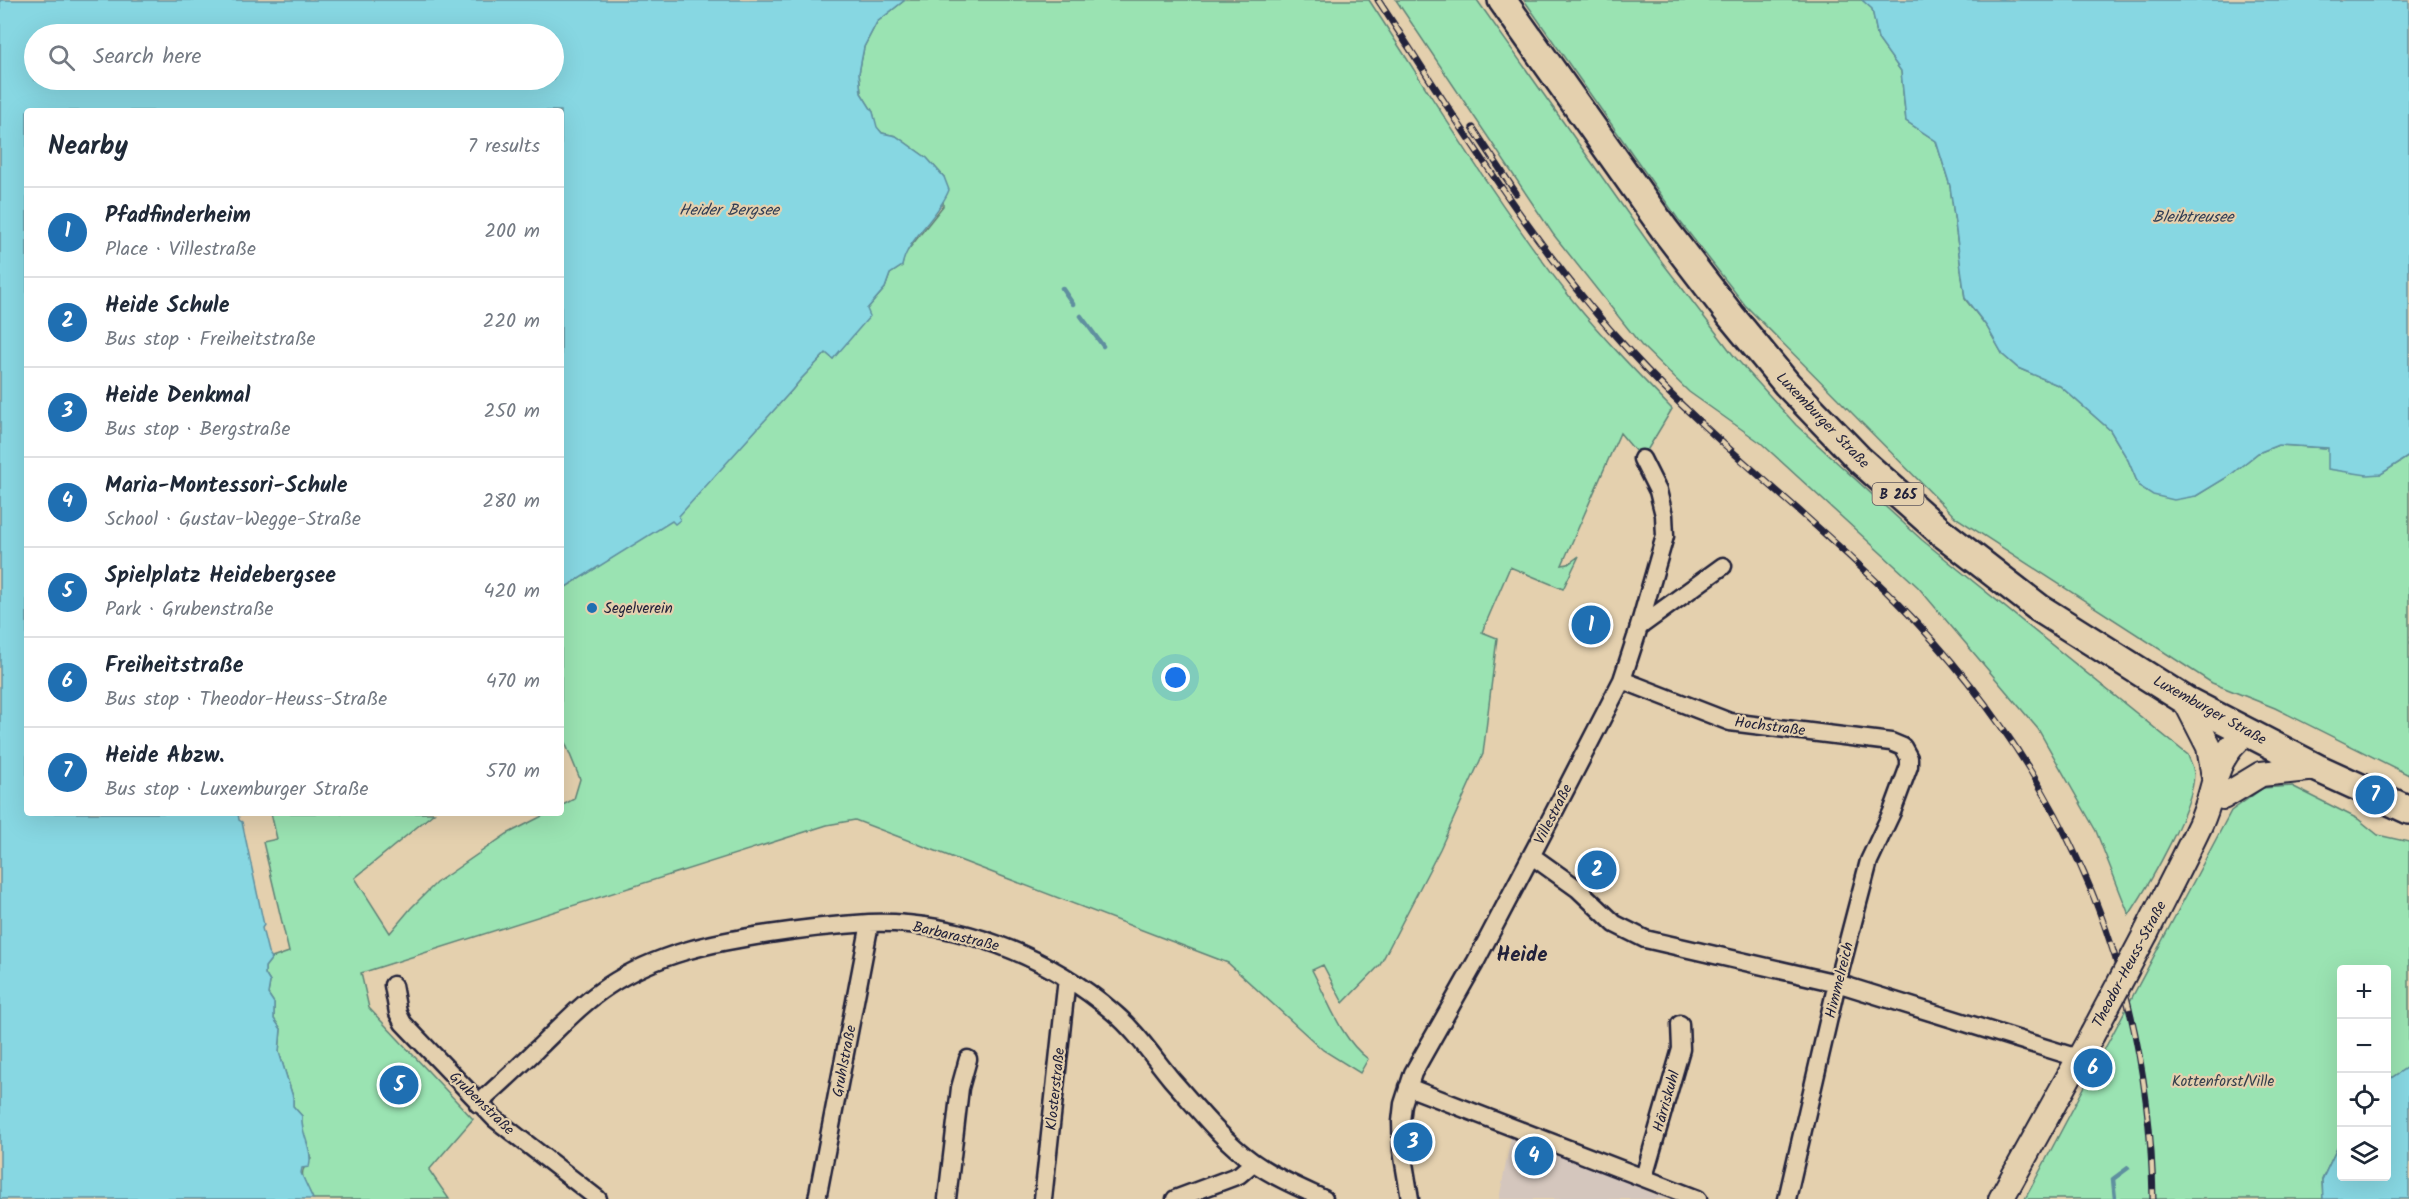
<!DOCTYPE html>
<html lang="en">
<head>
<meta charset="utf-8">
<style>
	:root { --surface:#fff; --page:#f2f2f3; --text:#1f2937; --muted:#747a83; --line:#e0e1e3; --accent:#1f6fb2 }
	body { margin:0; font-family:Kalam,sans-serif; background:var(--page); color:var(--text) }
	.controls { position:absolute; right:18px; bottom:18px; display:grid; overflow:hidden; border-radius:6px; box-shadow:0 6px 24px #0002 }
	.controls button { width:54px; height:54px; display:grid; place-items:center; padding:0; border:0; border-bottom:2px solid var(--line); background:var(--surface); color:var(--text); font:30px sans-serif }
	.you { position:absolute; left:1176px; top:678px; width:21px; height:21px; margin:-15px; border:4px solid #fff; border-radius:50%; background:#1a73e8; box-shadow:0 0 0 9px #1a73e833 }
	.badge { display:grid; place-items:center; width:39px; height:39px; border-radius:50%; background:var(--accent); color:#fff; font-size:20px; font-weight:700 }
	.pin { position:absolute; translate:-50% -50%; border:3px solid #fff; box-shadow:0 2px 6px #0006 }
	.list { margin:0; padding:0; list-style:none }
	h2 { display:flex; justify-content:space-between; align-items:center; height:78px; margin:0; padding:0 24px; font-size:26px }
	h2 small { font-size:20px; font-weight:400; color:var(--muted) }
	.list li { display:grid; grid-template-columns:39px 1fr auto; gap:18px; align-items:center; box-sizing:border-box; height:90px; padding:0 24px; border-top:2px solid var(--line) }
	.list b { display:block; font-size:22px; white-space:nowrap }
	.list p { margin:0; font-size:20px; white-space:nowrap; color:var(--muted) }
	.list em { font-size:20px; font-style:normal; color:var(--muted) }
	.icon { flex:none; width:33px; height:33px; fill:none; stroke:currentColor; stroke-width:2; stroke-linecap:round; stroke-linejoin:round }
	.map { position:relative; flex:none; width:2409px; height:1199px; overflow:hidden }
	.search { position:absolute; background:var(--surface); box-shadow:0 6px 24px #0002; left:24px; top:24px; width:540px; height:66px; display:flex; align-items:center; gap:15px; box-sizing:border-box; padding:0 21px; border-radius:33px; color:var(--muted); font-size:22px }
	.panel { position:absolute; background:var(--surface); box-shadow:0 6px 24px #0002; left:24px; top:108px; width:540px; height:708px; border-radius:6px }
	.map>svg:first-child { display:block }
	.built { fill:#d4c6bd }
	.green { fill:#9ae3b2; stroke:#5e8276; stroke-width:1.5 }
	.water { fill:#87d7e2; stroke:#5f8f9f; stroke-width:1.5; fill-rule:evenodd }
	.lines { fill:none; stroke-linecap:round; stroke-linejoin:round }
	.stream { stroke:#5f8f9f; stroke-width:4.5 }
	.street-casing { stroke:#22223b; stroke-width:21 }
	.secondary-casing { stroke:#22223b; stroke-width:28 }
	.primary-casing { stroke:#22223b; stroke-width:32 }
	.street { stroke:#e4d0ae; stroke-width:16 }
	.secondary { stroke:#e4d0ae; stroke-width:24 }
	.primary { stroke:#e4d0ae; stroke-width:27 }
	.rail-casing { stroke:#22223b; stroke-width:7 }
	.rail { stroke:#e4d0ae; stroke-width:4.5; stroke-dasharray:14; stroke-linecap:butt }
	.secondary-bridge-casing { stroke:#22223b; stroke-width:28; stroke-linecap:butt }
	.secondary-bridge { stroke:#e4d0ae; stroke-width:24 }
	.poi-dot { fill:#1f6fb2; stroke:#e4d0ae; stroke-width:2 }
	.labels { text-anchor:middle; stroke-width:4.5; stroke-linejoin:round; paint-order:stroke }
	.shield { fill:#e4d0ae; stroke:#5c565e; stroke-width:1.5 }
	.shield-label { font-size:14px; font-weight:bold; fill:#22223b }
	.street-label { font-size:15px; fill:#22223b; stroke:#e4d0ae }
	.poi-label { font-size:15px; fill:#22223b; stroke:#e4d0ae; text-anchor:start }
	.park-label { font-size:15px; fill:#343f4d; stroke:#e4d0ae }
	.water-label { font-size:16px; font-style:italic; fill:#313d54; stroke:#e4d0ae }
	.district-label { font-size:21px; font-weight:bold; fill:#22223b; stroke:#e4d0ae }
</style>
</head>
<body>
<div class="map">
<svg width="2409" height="1199" viewBox="0 0 2409 1199">
	<rect width="100%" height="100%" fill="#e4d0ae"/>
	<filter id="ink" filterUnits="userSpaceOnUse"><feTurbulence type="fractalNoise" baseFrequency=".0167" numOctaves="2"/><feDisplacementMap in="SourceGraphic" scale="12" xChannelSelector="R" yChannelSelector="G"/><feConvolveMatrix kernelMatrix="1 2 1 2 8 2 1 2 1" color-interpolation-filters="sRGB"/></filter>
	<g filter="url(#ink)">
		<path class="built" d="M1511,1137L1607,1174L1667,1199H1499Z"/>
		<path class="green" d="M905,0H1369C1435,101 1498,206 1573,301C1604,339 1638,374 1672,409L1642,459L1620,433L1562,565L1568,564L1579,556L1563,589L1510,567L1482,632L1497,638L1483,754L1440,849L1380,965L1343,1003L1323,965L1312,970C1328,1000 1340,1038 1368,1059L1360,1073L1323,1050L1228,963L855,820L827,825L361,973L369,1008L473,1119L429,1170L449,1199H313C305,1181 295,1174 311,1159L301,1127L302,1116L293,1106V1097L279,1052L281,1029L274,1019V1003L268,994L270,982L265,974V967L272,958L289,952L263,842L277,839L271,813H434L355,878L390,933L411,908L436,883L507,834L548,813H561V806L574,799L580,779L564,740L561,741V590L678,516L792,390L801,379L826,353L833,359L867,309L885,288L890,274L902,266L904,255L943,206L944,177L927,158L896,136L882,133L876,127L873,112L861,93L859,73L864,47L877,22Z
			M1396,0H1477L1662,262L1734,356L1796,425L1922,540L2188,755C2189,759 2192,764 2193,768C2201,798 2147,888 2129,915L2096,831L2038,729L1918,587L1761,443L1689,392L1641,345L1553,234Z
			M1524,0H1862L1872,8L1878,39L1901,71L1906,121L1936,141L1950,186L1965,299L1987,327L2003,355L2018,368L2060,386L2110,430L2128,460L2139,486L2196,496L2229,476L2258,453L2278,445L2328,448L2381,474L2409,456V775L2275,708L2212,683L1955,517L1745,305L1678,219Z
			M2292,786L2358,819L2378,835L2409,842V1066L2387,1081L2386,970H2342L2341,1140L2322,1180L2323,1199H2025L2231,811L2263,788Z"/>
		<path class="water" d="M0,0H905L877,22L864,47L859,73L861,93L873,112L877,127L882,133L896,136L927,158L944,177L949,190C938,218 907,239 902,266L890,274L885,288L867,309L870,316L833,359L826,353L801,379L792,390L679,516L680,520L675,524L672,521L561,590V111H27V813H238L239,820L242,822L264,925L262,928L268,952L272,958L265,967V974L270,982L268,994L274,1003V1019L281,1029L279,1052L293,1097V1106L302,1116C300,1133 314,1150 309,1167L302,1168L301,1173L313,1199H0ZM554,34V80H34V34Z
			M1862,0H2409V456L2381,474L2367,475L2328,469V448L2278,445L2258,453L2229,476L2196,496L2174,500L2153,495L2139,486L2128,460L2110,430L2060,386L2018,368L2003,355L1987,327L1965,298L1950,186L1936,141L1906,121L1901,71L1878,39L1872,9Z
			M2409,1066V1199H2323L2322,1180L2341,1140L2342,1176H2386L2387,1081Z"/>
		<g class="lines">
			<path class="stream" d="M1062,288L1073,304
				M1081,316L1103,346
				M2115,1199L2113,1179L2128,1168"/>
			<defs>
				<path id="street" d="M1639,627L1723,566
					M1622,680L1730,722L1891,742L1903,747L1909,758V766L1892,812L1869,861L1837,983L1787,1199
					M1532,856L1578,889L1615,924L1645,939L1837,983L2078,1058
					M393,985L398,1013L403,1023L495,1119L598,1199
					M1408,1087L1698,1199
					M478,1104C498,1086 518,1068 537,1049C560,1027 582,1003 608,986C656,954 713,942 769,934C802,929 835,925 869,923C956,920 1047,955 1113,1012C1136,1031 1153,1057 1172,1080C1197,1108 1222,1140 1253,1162C1274,1177 1300,1188 1324,1199
					M1644,1177L1681,1049L1680,1024
					M817,1199L870,923
					M947,1199L960,1088L968,1059
					M1043,1199L1067,978
					M1175,1199L1239,1175L1253,1163
					M1410,1199L1402,1151L1401,1122L1403,1104L1413,1073L1475,963L1551,818L1622,680L1636,637L1665,536L1664,515L1658,491L1642,459"/>
				<path id="secondary" d="M2185,700L2209,747L2214,777
					M2223,797L2261,774L2317,768
					M2146,933C2164,897 2183,861 2200,825C2218,787 2209,762 2247,732
					M2001,1199L2092,1035"/>
				<path id="primary" d="M1502,0L1665,230L1731,316L1787,384L1860,460L1941,532L2039,608L2185,700L2317,768L2409,810"/>
			</defs>
			<use href="#street" class="street-casing"/>
			<use href="#secondary" class="secondary-casing"/>
			<use href="#primary" class="primary-casing"/>
			<use href="#street" class="street"/>
			<use href="#secondary" class="secondary"/>
			<use href="#primary" class="primary"/>
			<defs>
				<path id="rail" d="M1378,0C1458,121 1533,247 1631,353C1712,442 1810,514 1895,600C2059,765 2149,965 2153,1199
					M1473,128L1516,193"/>
			</defs>
			<use href="#rail" class="rail-casing"/>
			<use href="#rail" class="rail"/>
			<defs>
				<path id="secondary-bridge" d="M2092,1035L2146,933"/>
			</defs>
			<use href="#secondary-bridge" class="secondary-bridge-casing"/>
			<use href="#secondary-bridge" class="secondary-bridge"/>
		</g>
	</g>
	<circle class="poi-dot" cx="592" cy="608" r="6"/>
	<g class="labels">
		<rect class="shield" x="1872.5" y="483" width="51" height="22" rx="4.5"/>
		<g class="shield-label">
			<text x="1898" y="499">B 265</text>
		</g>
		<g class="street-label">
			<text transform="translate(1823 420) rotate(46)" y="5">Luxemburger Straße</text>
			<text transform="translate(2210 710) rotate(29)" y="5">Luxemburger Straße</text>
			<text transform="translate(1770 726) rotate(7)" y="5">Hochstraße</text>
			<text transform="translate(1553 814) rotate(-63)" y="5">Villestraße</text>
			<text transform="translate(956 936) rotate(13)" y="5">Barbarastraße</text>
			<text transform="translate(2129 964) rotate(-62)" y="5">Theodor-Heuss-Straße</text>
			<text transform="translate(1839 980) rotate(-76)" y="5">Himmelreich</text>
			<text transform="translate(844 1061) rotate(-79)" y="5">Gruhlstraße</text>
			<text transform="translate(1055 1089) rotate(-84)" y="5">Klosterstraße</text>
			<text transform="translate(1666 1101) rotate(-74)" y="5">Härriskuhl</text>
			<text transform="translate(482 1103) rotate(44)" y="5">Grubenstraße</text>
		</g>
		<g class="poi-label">
			<text x="604" y="613">Segelverein</text>
		</g>
		<g class="park-label">
			<text x="2223" y="1086">Kottenforst/Ville</text>
		</g>
		<g class="water-label">
			<text x="729" y="215">Heider Bergsee</text>
			<text x="2193" y="222">Bleibtreusee</text>
		</g>
		<g class="district-label">
			<text x="1522" y="961">Heide</text>
		</g>
	</g>
</svg>
<div class="controls">
<button>+</button>
<button>−</button>
<button><svg class="icon" aria-label="locate" viewBox="0 0 24 24"><circle cx="12" cy="12" r="6"/><path d="M12 2v4M12 18v4M2 12h4M18 12h4"/></svg></button>
<button><svg class="icon" aria-label="layers" viewBox="0 0 24 24"><path d="M12 4l9 5-9 5-9-5zM3 14l9 5 9-5"/></svg></button>
</div>
<div class="you"></div>
<div class="pin badge" style="left:1591px;top:625px">1</div>
<div class="pin badge" style="left:1597px;top:870px">2</div>
<div class="pin badge" style="left:1413px;top:1142px">3</div>
<div class="pin badge" style="left:1534px;top:1156px">4</div>
<div class="pin badge" style="left:399px;top:1085px">5</div>
<div class="pin badge" style="left:2093px;top:1068px">6</div>
<div class="pin badge" style="left:2375px;top:795px">7</div>
<div class="search"><svg class="icon" aria-label="search" viewBox="0 0 24 24"><circle cx="10" cy="10" r="6"/><path d="M15 15l6 6"/></svg>Search here</div>
<section class="panel">
<h2>Nearby<small>7 results</small></h2>
<ul class="list">
<li><span class="badge">1</span><div><b>Pfadfinderheim</b><p>Place · Villestraße</p></div><em>200 m</em></li>
<li><span class="badge">2</span><div><b>Heide Schule</b><p>Bus stop · Freiheitstraße</p></div><em>220 m</em></li>
<li><span class="badge">3</span><div><b>Heide Denkmal</b><p>Bus stop · Bergstraße</p></div><em>250 m</em></li>
<li><span class="badge">4</span><div><b>Maria-Montessori-Schule</b><p>School · Gustav-Wegge-Straße</p></div><em>280 m</em></li>
<li><span class="badge">5</span><div><b>Spielplatz Heidebergsee</b><p>Park · Grubenstraße</p></div><em>420 m</em></li>
<li><span class="badge">6</span><div><b>Freiheitstraße</b><p>Bus stop · Theodor-Heuss-Straße</p></div><em>470 m</em></li>
<li><span class="badge">7</span><div><b>Heide Abzw.</b><p>Bus stop · Luxemburger Straße</p></div><em>570 m</em></li>
</ul>
</section>
</div>
</body>
</html>
